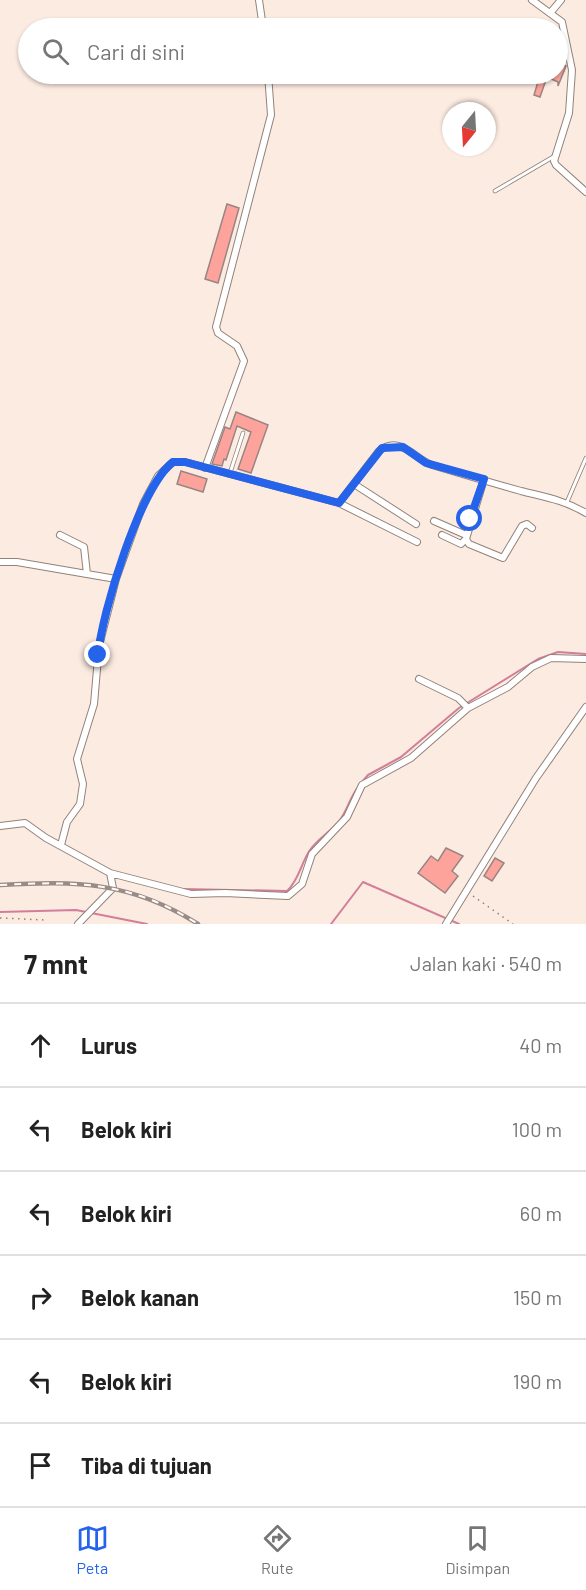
<!DOCTYPE html>
<html lang="id">
<head>
<meta charset="utf-8">
<style>
	:root { --surface:#fff; --page:#f6f6f6; --text:#222; --muted:#767676; --line:#e0e0e0; --accent:#2563eb }
	body { margin:0; font-family:Barlow,sans-serif; background:var(--page); color:var(--text) }
	.compass { position:absolute; left:442px; top:102px; width:54px; height:54px; border-radius:50%; background:var(--surface); box-shadow:0 2px 4px #0004; rotate:198deg }
	.stop { position:absolute; width:18px; height:18px; margin:-14px; border:4px solid #2563eb; border-radius:50%; background:#fff }
	.stop.end { background:#2563eb; border-color:#fff; box-shadow:0 2px 6px #0008 }
	.list { margin:0; padding:0; list-style:none }
	h2 { display:flex; justify-content:space-between; align-items:center; height:78px; margin:0; padding:0 24px; font-size:26px }
	h2 small { font-size:20px; font-weight:400; color:var(--muted) }
	.list li { display:grid; grid-template-columns:39px 1fr auto; gap:18px; align-items:center; box-sizing:border-box; height:84px; padding:0 24px; border-top:2px solid var(--line) }
	.list b { display:block; font-size:22px; white-space:nowrap }
	.list em { font-size:20px; font-style:normal; color:var(--muted) }
	.icon { flex:none; width:33px; height:33px; fill:none; stroke:currentColor; stroke-width:2; stroke-linecap:round; stroke-linejoin:round }
	.map { position:relative; flex:none; width:586px; height:924px; overflow:hidden }
	.search { position:absolute; background:var(--surface); box-shadow:0 2px 4px #0004; left:18px; right:18px; top:18px; height:66px; display:flex; align-items:center; gap:15px; box-sizing:border-box; padding:0 21px; border-radius:33px; color:var(--muted); font-size:22px }
	.sheet { height:582px; background:var(--surface) }
	nav { display:flex; justify-content:space-around; align-items:center; box-sizing:border-box; height:84px; border-top:2px solid var(--line); background:var(--surface); font-size:16px; color:var(--muted) }
	nav a { display:grid; justify-items:center; gap:3px }
	nav .on { color:var(--accent) }
	.map>svg:first-child { display:block }
	.lines { fill:none; stroke-linecap:round; stroke-linejoin:round }
	.stream { stroke:#d37e98; stroke-width:2 }
	.building { fill:#fea39b; stroke:#988583; stroke-width:1.5 }
	.lane-casing { stroke:#928279; stroke-width:4.5 }
	.street-casing { stroke:#928279; stroke-width:8 }
	.path { stroke:#8e827c; stroke-width:1.5; stroke-dasharray:1.5 4.5; stroke-linecap:butt }
	.lane { stroke:#fff; stroke-width:3 }
	.street { stroke:#fff; stroke-width:6 }
	.rail-casing { stroke:#998c86; stroke-width:4.5 }
	.rail { stroke:#fffbf9; stroke-width:2; stroke-dasharray:7; stroke-linecap:butt }
	.route { stroke:#2563eb; stroke-width:8 }
</style>
</head>
<body>
<div class="map">
<svg width="586" height="924" viewBox="0 0 586 924">
	<rect width="100%" height="100%" fill="#fcebe1"/>
	<g class="lines">
		<path class="stream" d="M362,782L368,775L401,757L459,708L538,659L558,652L586,654
			M182,889L287,891C299,880 301,863 310,850C318,838 332,831 340,820C348,809 350,797 359,786
			M0,912L76,910L147,924
			M331,924L363,882L459,924"/>
	</g>
	<path class="building" d="M558,61L566,66L558,86V82L547,77L540,97L534,95L540,75L538,74H558Z
		M227,204L239,208L218,283L205,279Z
		M236,412L268,425L251,473L238,469L251,432L237,426L226,460L224,459L222,466L212,464L225,427L230,429Z
		M181,471L207,479L203,492L177,484Z
		M446,848L463,856L452,871L458,876L445,893L418,873L431,856L438,861Z
		M495,858L504,863L492,881L484,876Z"/>
	<g class="lines">
		<defs>
			<path id="lane" d="M495,191L553,157
				M230,473L243,433
				M567,502L586,458"/>
			<path id="street" d="M259,0L263,28
				M532,0L562,22L572,70L569,113L554,161L556,165L586,192
				M551,12L561,0
				M205,468L244,361L237,346L218,333L216,327L271,115L268,74
				M354,484L416,524
				M339,503L417,542
				M434,521L466,535
				M60,535L84,547L87,574
				M442,535L461,544L466,539L484,479
				M466,539L469,544L503,558L522,526L527,524L532,528
				M0,562H17L116,579
				M419,679L458,698L468,708
				M0,826L25,823L46,838L110,873L113,888L78,924
				M61,845L67,822L80,804L83,784L77,759L94,704L99,646L116,579L143,504L158,476L173,462H185L339,503L379,451C399,434 415,459 432,465C462,474 492,483 521,491C545,497 564,500 586,513
				M110,873L191,894L225,893L288,896L302,884L312,854L347,817L362,785L411,758L468,708L508,687L532,667L551,658L586,659
				M446,924L536,778L586,707"/>
		</defs>
		<use href="#lane" class="lane-casing"/>
		<use href="#street" class="street-casing"/>
		<path class="path" d="M473,896L513,924
			M0,918L45,920"/>
		<use href="#lane" class="lane"/>
		<use href="#street" class="street"/>
		<defs>
			<path id="rail" d="M0,885C77,881 130,881 198,924"/>
		</defs>
		<use href="#rail" class="rail-casing"/>
		<use href="#rail" class="rail"/>
	</g>
	<g class="lines">
		<path class="route" d="M98,655C102,612 140,487 173,462H185L339,503L382,448L403,447L426,463L484,479L470,519"/>
	</g>
</svg>
<svg class="compass" viewBox="-18 -18 36 36"><path d="M0-13l5 13h-10z" fill="#e53935"/><path d="M0 13l5-13h-10z" fill="#767676"/></svg>
<div class="stop" style="left:470px;top:519px"></div>
<div class="stop end" style="left:98px;top:655px"></div>
<div class="search"><svg class="icon" aria-label="search" viewBox="0 0 24 24"><circle cx="10" cy="10" r="6"/><path d="M15 15l6 6"/></svg>Cari di sini</div>
</div>
<section class="sheet">
<h2>7 mnt<small>Jalan kaki · 540 m</small></h2>
<ul class="list">
<li><svg class="icon" aria-label="ahead" viewBox="0 0 24 24"><path d="M12 20V5M6 11l6-6 6 6"/></svg><div><b>Lurus</b></div><em>40 m</em></li>
<li><svg class="icon" aria-label="left" viewBox="0 0 24 24"><path d="M17 20v-9H6M10 6l-5 5 5 5"/></svg><div><b>Belok kiri</b></div><em>100 m</em></li>
<li><svg class="icon" aria-label="left" viewBox="0 0 24 24"><path d="M17 20v-9H6M10 6l-5 5 5 5"/></svg><div><b>Belok kiri</b></div><em>60 m</em></li>
<li><svg class="icon" aria-label="right" viewBox="0 0 24 24"><path d="M7 20v-9h11M14 6l5 5-5 5"/></svg><div><b>Belok kanan</b></div><em>150 m</em></li>
<li><svg class="icon" aria-label="left" viewBox="0 0 24 24"><path d="M17 20v-9H6M10 6l-5 5 5 5"/></svg><div><b>Belok kiri</b></div><em>190 m</em></li>
<li><svg class="icon" aria-label="arrive" viewBox="0 0 24 24"><path d="M6 21V4h12l-3 4 3 4H6"/></svg><div><b>Tiba di tujuan</b></div></li>
</ul>
</section>
<nav>
<a class="on"><svg class="icon" aria-label="map" viewBox="0 0 24 24"><path d="M3 6l6-2 6 2 6-2v14l-6 2-6-2-6 2zM9 4v14M15 6v14"/></svg>Peta</a>
<a><svg class="icon" aria-label="directions" viewBox="0 0 24 24"><path d="M12 3l9 9-9 9-9-9zM9 14v-3h6M13 9l2 2-2 2"/></svg>Rute</a>
<a><svg class="icon" aria-label="saved" viewBox="0 0 24 24"><path d="M7 4h10v16l-5-4-5 4z"/></svg>Disimpan</a>
</nav>
</body>
</html>
